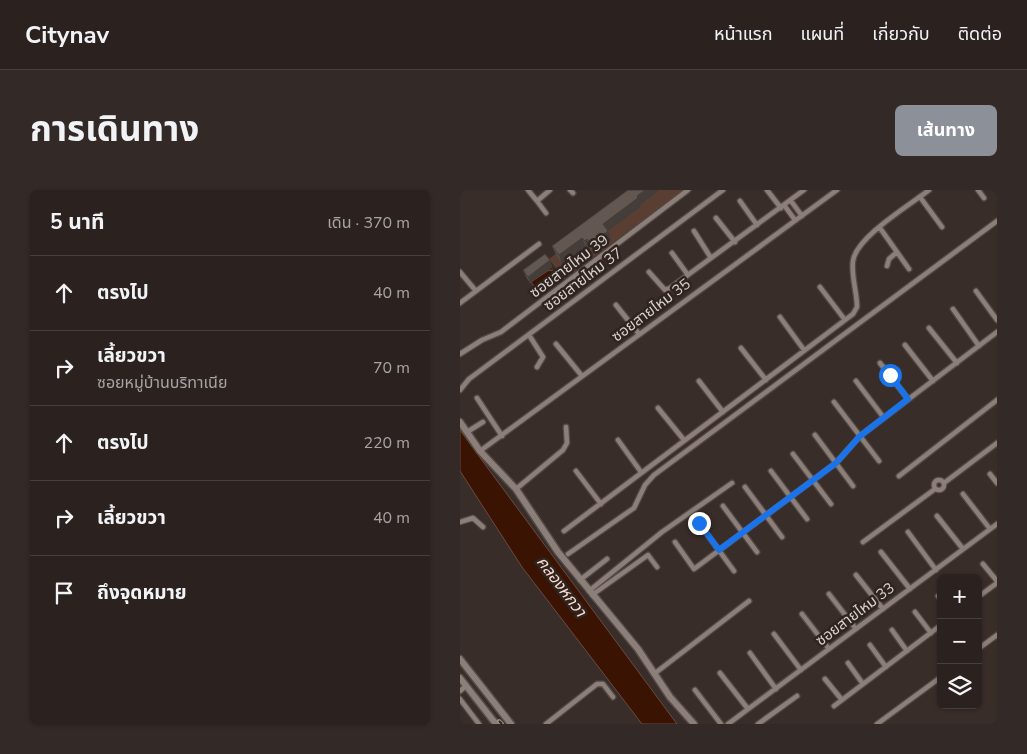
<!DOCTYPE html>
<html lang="th">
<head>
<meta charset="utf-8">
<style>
	:root { --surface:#2b221f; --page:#332a28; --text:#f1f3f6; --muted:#a6a4a4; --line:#473f3d; --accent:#8c9099 }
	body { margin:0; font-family:"Nunito Sans","Noto Sans Thai",sans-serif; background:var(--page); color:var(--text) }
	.controls { position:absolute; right:15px; bottom:15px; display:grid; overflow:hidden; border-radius:8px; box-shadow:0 1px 4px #0004 }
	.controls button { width:45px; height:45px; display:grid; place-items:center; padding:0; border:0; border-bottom:1px solid var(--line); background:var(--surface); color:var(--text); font:25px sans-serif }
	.stop { position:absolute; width:15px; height:15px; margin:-11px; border:4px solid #1a73e8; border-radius:50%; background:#fff }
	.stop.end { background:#1a73e8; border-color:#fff; box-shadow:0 1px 5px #0008 }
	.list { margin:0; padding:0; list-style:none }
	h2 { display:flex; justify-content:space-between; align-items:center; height:65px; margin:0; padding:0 20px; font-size:21px }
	h2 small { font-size:16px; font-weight:400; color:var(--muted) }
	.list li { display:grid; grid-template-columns:32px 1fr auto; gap:15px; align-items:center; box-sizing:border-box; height:75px; padding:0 20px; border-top:1px solid var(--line) }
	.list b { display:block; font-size:19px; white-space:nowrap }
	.list p { margin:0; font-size:16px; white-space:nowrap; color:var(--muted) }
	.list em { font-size:16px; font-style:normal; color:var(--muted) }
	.icon { flex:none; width:28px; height:28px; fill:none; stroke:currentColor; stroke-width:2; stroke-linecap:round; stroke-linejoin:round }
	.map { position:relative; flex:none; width:537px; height:534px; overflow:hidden; border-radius:8px }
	header { display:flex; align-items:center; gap:30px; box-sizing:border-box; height:70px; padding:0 25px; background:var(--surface); border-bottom:1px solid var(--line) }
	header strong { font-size:24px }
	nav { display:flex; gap:28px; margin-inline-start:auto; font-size:18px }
	.intro { display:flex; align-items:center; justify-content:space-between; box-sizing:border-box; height:120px; padding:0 30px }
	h1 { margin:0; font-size:35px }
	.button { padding:12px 22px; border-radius:8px; background:var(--accent); color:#fff; font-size:18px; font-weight:700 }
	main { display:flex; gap:30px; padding:0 30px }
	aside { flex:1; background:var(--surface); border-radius:8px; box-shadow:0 1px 4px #0004 }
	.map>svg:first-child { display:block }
	.green { fill:#5b3e32 }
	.water { fill:#3a1302; stroke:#694c3f }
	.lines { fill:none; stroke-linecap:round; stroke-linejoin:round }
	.street-casing { stroke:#544a46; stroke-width:7 }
	.secondary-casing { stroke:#544a46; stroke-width:9 }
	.street { stroke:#8c7f79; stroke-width:4.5 }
	.secondary { stroke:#8c7f79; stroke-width:6 }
	.rail-casing { stroke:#998f8c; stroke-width:4 }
	.rail { stroke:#2f241f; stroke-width:2; stroke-dasharray:5.5; stroke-linecap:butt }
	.wall { fill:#554b47 }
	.shaded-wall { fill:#453d39 }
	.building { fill:#635752; stroke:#453d39 }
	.route { stroke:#1a73e8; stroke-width:6 }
	.labels { text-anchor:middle; stroke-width:5; stroke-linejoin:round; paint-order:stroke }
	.street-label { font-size:15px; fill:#d8d0cd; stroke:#2f241f }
	.water-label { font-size:16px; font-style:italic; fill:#fbdccf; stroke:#2f241f }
</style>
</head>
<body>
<header>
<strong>Citynav</strong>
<nav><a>หน้าแรก</a><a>แผนที่</a><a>เกี่ยวกับ</a><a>ติดต่อ</a></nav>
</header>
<div class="intro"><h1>การเดินทาง</h1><a class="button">เส้นทาง</a></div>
<main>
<aside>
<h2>5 นาที<small>เดิน · 370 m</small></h2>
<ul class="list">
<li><svg class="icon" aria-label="ahead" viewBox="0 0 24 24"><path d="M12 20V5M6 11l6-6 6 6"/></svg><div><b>ตรงไป</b></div><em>40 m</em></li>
<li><svg class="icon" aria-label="right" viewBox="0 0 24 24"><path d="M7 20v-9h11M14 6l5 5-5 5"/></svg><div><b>เลี้ยวขวา</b><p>ซอยหมู่บ้านบริทาเนีย</p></div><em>70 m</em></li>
<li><svg class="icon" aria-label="ahead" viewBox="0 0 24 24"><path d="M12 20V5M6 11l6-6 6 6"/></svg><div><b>ตรงไป</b></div><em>220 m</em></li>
<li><svg class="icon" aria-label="right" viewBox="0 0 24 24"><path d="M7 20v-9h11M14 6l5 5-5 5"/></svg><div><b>เลี้ยวขวา</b></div><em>40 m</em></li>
<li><svg class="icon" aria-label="arrive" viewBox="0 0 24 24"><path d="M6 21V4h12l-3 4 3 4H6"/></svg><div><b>ถึงจุดหมาย</b></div></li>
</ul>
</aside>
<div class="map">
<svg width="537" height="534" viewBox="0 0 537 534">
	<rect width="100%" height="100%" fill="#392d29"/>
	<path class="green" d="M181,0H223L104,89L89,69Z"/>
	<path class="water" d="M89,80L90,81L93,80L98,86L78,101L71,92Z
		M0,240L21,269L217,534H182L62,377L0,281Z"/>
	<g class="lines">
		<defs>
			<path id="street" d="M68,0L77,11L90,0
				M110,0L113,3
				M307,0L321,18
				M518,0L524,8
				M460,7L482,37
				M77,11L86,23
				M280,11L297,35
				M331,11L342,26
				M324,15L335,30
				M256,28L275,52
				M420,38L449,79
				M234,41L251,68
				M212,63L228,85
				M427,76L429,69L437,62
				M0,82L16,101
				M189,82L205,100L210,98L344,0
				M360,97L385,130
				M516,101L537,130
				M0,113L79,54
				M156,115L179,144
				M493,119L519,156
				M320,127L344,160
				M469,138L497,173
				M69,145L83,167L77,177
				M96,154L122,186
				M445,155L473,191
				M281,158L306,190
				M0,164L22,150L41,142L228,0
				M420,173L448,209
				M239,191L263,222
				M396,191L424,228
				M0,200L9,189L263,0
				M17,208L42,246
				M374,212L419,271
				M198,218L224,250
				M7,242L23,232
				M355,245L393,296
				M158,250L181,282
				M20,261L377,0
				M333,264L371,314
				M116,281L141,314
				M311,281L347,329
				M530,284L537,293
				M439,286L537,210
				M474 295a5 5 0 1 1 10 0a5 5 0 1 1-10 0Z
				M484,293L537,253
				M285,297L322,347
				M56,299L103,260L107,253L106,237
				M503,304L530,339
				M263,316L297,362
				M477,326L503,359
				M0,332L13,328L23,337
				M239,333L274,381
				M104,341L393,124L397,117C397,102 391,86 393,71C396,47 450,15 469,0
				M448,342L476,380
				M215,352L234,379L376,273L400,246L537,142
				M403,352L475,299
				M421,362L450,399
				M108,364L174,318L185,295L194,285L537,31
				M523,374L537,391
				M396,385L423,419
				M120,390L147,369
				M129,401L202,342L272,293
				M369,404L396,439
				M132,405L188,365L197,377
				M478,406L481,410
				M518,407L537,393
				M455,422L471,443
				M342,424L369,459
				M432,440L447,461
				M314,444L341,480
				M410,455L426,477
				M518,459L537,445
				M290,463L316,499
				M388,473L403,494
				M260,483L288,519
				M194,484L289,411
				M365,489L382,510
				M235,500L261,534
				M0,501L6,496
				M0,509L19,534
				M374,516L481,435
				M86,534L137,494H143L153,507
				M268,534L537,334
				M298,534L337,506
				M417,534L481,487"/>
			<path id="secondary" d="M0,232L20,261L56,299L98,362L178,459L210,507L234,534
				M0,469L51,534
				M0,488L36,534"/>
		</defs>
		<use href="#street" class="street-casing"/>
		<use href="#secondary" class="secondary-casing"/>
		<use href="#street" class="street"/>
		<use href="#secondary" class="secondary"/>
		<defs>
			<path id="rail" d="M39,531L42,534"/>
		</defs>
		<use href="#rail" class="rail-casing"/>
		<use href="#rail" class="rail"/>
	</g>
	<path class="wall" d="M168,0H200L180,15L181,17L148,41L152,50L134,62L130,58L128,60L126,57L102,74L96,65L92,56Z
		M90,70L92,77L70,93L66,87L63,80Z"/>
	<path class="shaded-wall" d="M185,0H200L180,15L181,17L148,41L152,50L134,62L131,54L143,34Z
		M122,48L126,57L102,74L99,65Z
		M127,49L130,58L128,60L125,51Z
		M90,70L92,77L70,93L68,87Z"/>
	<path class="building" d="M168,0H185L177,6L178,8L143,34L148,41L131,54L127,49L125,51L122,48L99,65L92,56Z
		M85,64L90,70L68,87L63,80Z"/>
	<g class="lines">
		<path class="route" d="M239,333L259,360L376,273L400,246L448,209L430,185"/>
	</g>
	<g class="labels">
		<g class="street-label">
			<text transform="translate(109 76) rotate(-37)" y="5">ซอยสายไหม 39</text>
			<text transform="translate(123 89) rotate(-37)" y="5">ซอยสายไหม 37</text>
			<text transform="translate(191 120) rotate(-37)" y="5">ซอยสายไหม 35</text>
			<text transform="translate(395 424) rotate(-37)" y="5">ซอยสายไหม 33</text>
		</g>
		<g class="water-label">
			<text transform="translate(102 396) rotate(53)" y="6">คลองหกวา</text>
		</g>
	</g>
</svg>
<div class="controls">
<button>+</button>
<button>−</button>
<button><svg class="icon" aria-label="layers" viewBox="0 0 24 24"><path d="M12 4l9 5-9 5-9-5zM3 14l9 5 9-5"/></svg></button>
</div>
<div class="stop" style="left:430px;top:185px"></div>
<div class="stop end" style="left:239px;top:333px"></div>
</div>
</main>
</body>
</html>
